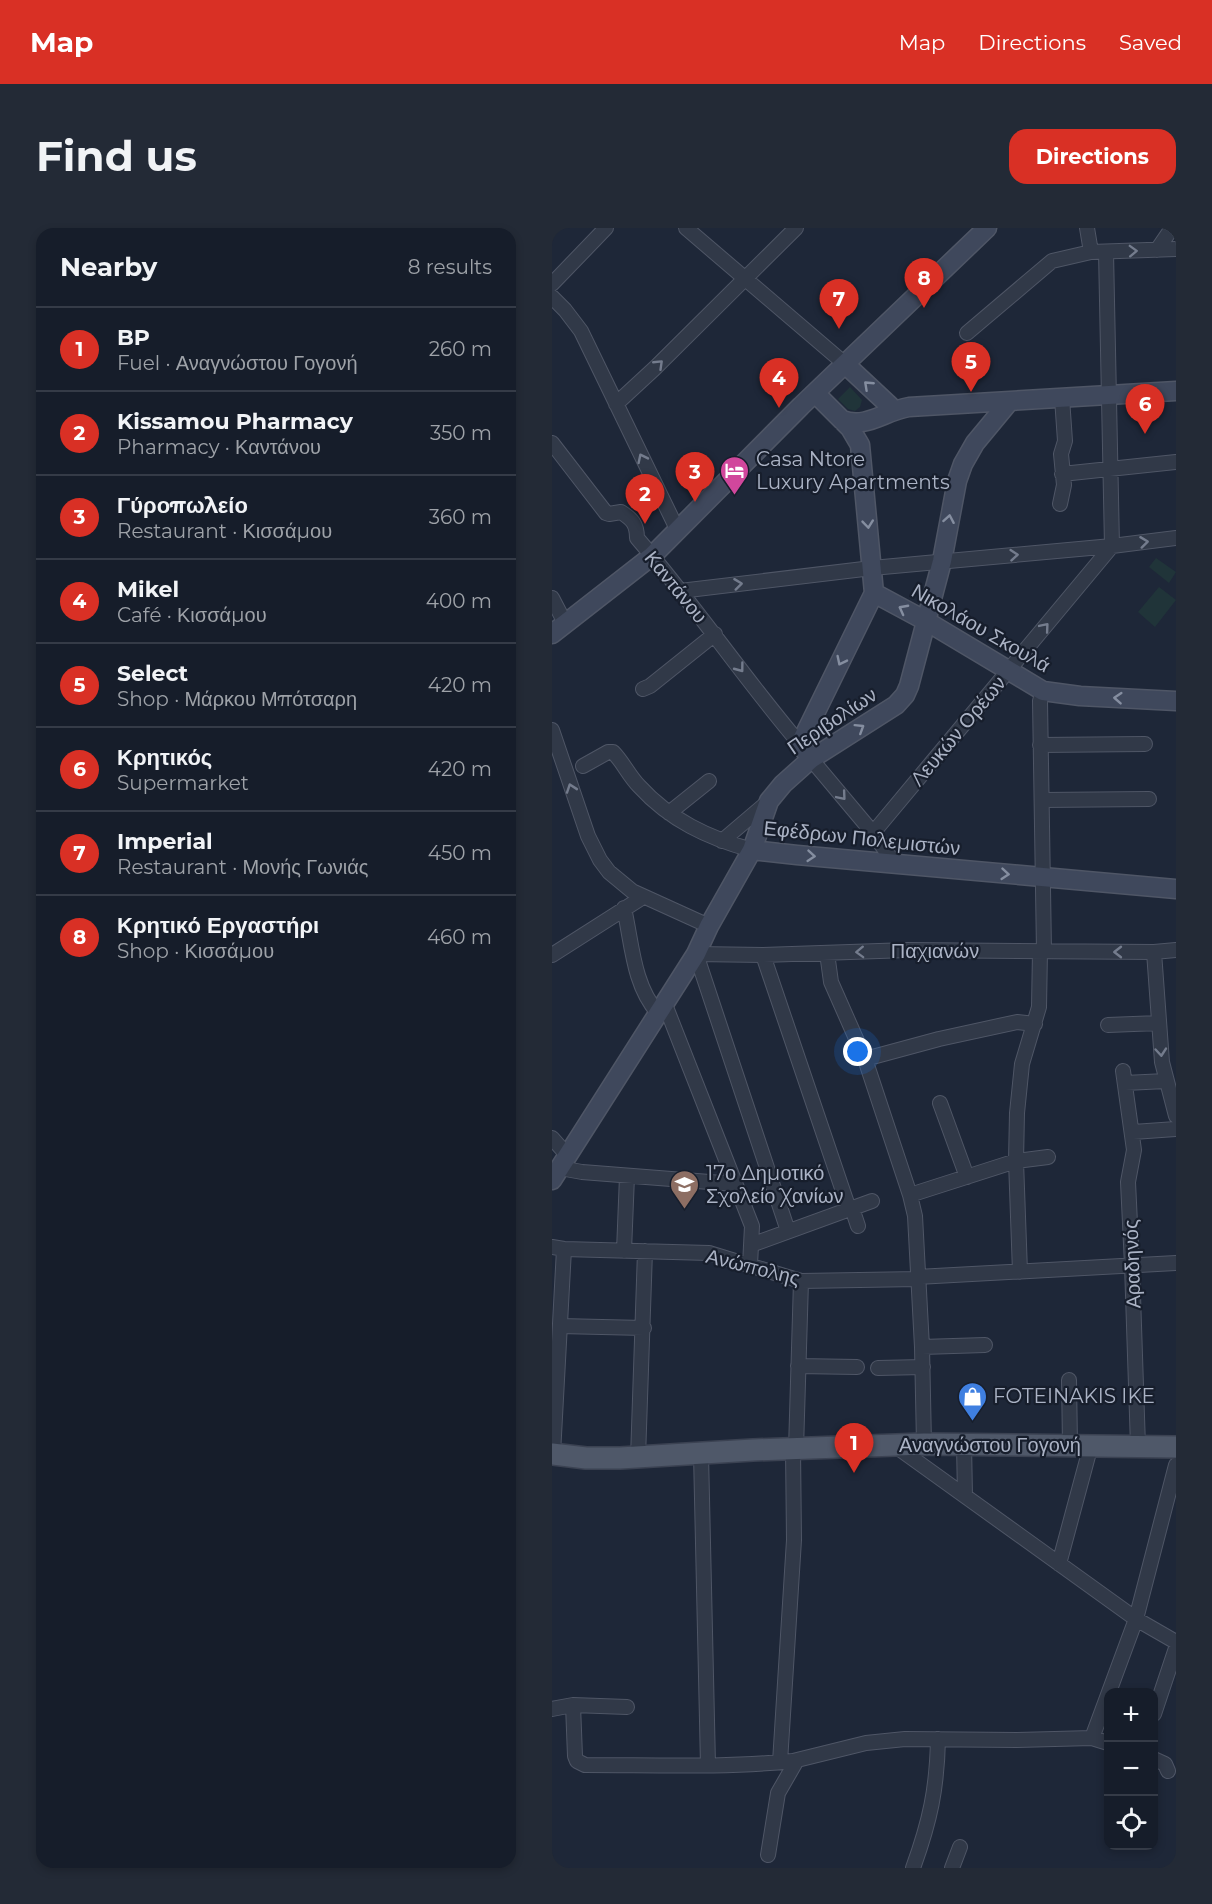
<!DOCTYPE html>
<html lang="en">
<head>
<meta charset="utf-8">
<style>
	:root { --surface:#161d2a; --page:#232a36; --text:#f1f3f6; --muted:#9ea2a8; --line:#353b47; --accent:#d93025 }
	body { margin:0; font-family:Montserrat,sans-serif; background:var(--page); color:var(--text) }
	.controls { position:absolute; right:18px; bottom:18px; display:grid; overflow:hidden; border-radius:12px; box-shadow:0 3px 9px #0003 }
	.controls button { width:54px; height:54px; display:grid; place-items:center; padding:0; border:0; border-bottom:2px solid var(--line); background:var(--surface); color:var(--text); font:30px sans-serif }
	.you { position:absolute; left:306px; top:824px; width:21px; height:21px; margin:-15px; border:4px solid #fff; border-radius:50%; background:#1a73e8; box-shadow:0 0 0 9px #1a73e833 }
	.badge { display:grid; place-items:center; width:39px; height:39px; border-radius:50%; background:var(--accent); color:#fff; font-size:20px; font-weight:700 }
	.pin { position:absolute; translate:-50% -50px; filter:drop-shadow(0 2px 3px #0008) }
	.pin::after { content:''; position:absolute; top:32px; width:21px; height:18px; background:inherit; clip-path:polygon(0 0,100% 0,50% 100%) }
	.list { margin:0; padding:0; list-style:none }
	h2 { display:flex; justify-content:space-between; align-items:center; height:78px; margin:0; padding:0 24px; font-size:26px }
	h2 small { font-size:20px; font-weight:400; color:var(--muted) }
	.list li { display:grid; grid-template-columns:39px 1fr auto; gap:18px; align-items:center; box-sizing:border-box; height:84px; padding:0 24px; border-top:2px solid var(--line) }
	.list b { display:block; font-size:22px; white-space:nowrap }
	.list p { margin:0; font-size:20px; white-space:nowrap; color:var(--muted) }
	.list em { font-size:20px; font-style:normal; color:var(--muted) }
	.icon { flex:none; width:33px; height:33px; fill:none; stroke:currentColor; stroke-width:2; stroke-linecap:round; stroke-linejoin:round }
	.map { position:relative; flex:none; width:624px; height:1640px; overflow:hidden; border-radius:18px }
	header { display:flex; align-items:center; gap:36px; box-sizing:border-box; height:84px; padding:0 30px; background:var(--accent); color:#fff }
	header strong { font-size:28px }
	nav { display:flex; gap:33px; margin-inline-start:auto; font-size:21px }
	.intro { display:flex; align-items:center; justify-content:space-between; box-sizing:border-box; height:144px; padding:0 36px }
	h1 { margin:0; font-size:42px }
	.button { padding:15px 27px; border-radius:18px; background:var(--accent); color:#fff; font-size:21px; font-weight:700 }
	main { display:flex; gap:36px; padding:0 36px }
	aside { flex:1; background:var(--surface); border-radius:18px; box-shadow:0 3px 9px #0003 }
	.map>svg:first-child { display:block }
	.green { fill:#203439 }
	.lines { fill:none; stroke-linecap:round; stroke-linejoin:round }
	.street-casing { stroke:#4f5666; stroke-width:16 }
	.secondary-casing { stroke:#4f5666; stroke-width:21 }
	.primary-casing { stroke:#3b4252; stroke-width:24 }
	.street { stroke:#313948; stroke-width:14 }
	.secondary { stroke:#3f485c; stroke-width:18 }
	.primary { stroke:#4f5869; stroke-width:21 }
	.oneway { stroke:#747c8d }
	.oneway2 { stroke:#858ea0 }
	.labels { text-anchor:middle; stroke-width:4.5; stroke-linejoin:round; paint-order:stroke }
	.poi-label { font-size:20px; fill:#abb3c5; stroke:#171e2c; text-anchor:start }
	.street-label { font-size:20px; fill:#abb3c5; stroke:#171e2c }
</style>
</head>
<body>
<header>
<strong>Map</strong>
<nav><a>Map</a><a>Directions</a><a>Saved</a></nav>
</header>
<div class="intro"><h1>Find us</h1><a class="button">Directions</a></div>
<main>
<aside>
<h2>Nearby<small>8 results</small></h2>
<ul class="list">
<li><span class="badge">1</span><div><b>BP</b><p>Fuel · Αναγνώστου Γογονή</p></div><em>260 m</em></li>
<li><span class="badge">2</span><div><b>Kissamou Pharmacy</b><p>Pharmacy · Καντάνου</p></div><em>350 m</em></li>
<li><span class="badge">3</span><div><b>Γύροπωλείο</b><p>Restaurant · Κισσάμου</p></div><em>360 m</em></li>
<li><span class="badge">4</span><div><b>Mikel</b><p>Café · Κισσάμου</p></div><em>400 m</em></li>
<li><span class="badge">5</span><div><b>Select</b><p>Shop · Μάρκου Μπότσαρη</p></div><em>420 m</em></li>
<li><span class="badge">6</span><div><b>Κρητικός</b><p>Supermarket</p></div><em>420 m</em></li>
<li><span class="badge">7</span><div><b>Imperial</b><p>Restaurant · Μονής Γωνιάς</p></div><em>450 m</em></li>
<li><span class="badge">8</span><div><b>Κρητικό Εργαστήρι</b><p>Shop · Κισσάμου</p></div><em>460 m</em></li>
</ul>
</aside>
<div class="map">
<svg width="624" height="1640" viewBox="0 0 624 1640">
	<rect width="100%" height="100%" fill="#1e2738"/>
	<path class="green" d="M298,159L310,172L308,179L303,183L296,181L286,171Z
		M604,330L624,344L617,355L597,339Z
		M607,359L624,372L603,399L586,384Z"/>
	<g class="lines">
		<defs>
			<path id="street" d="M134,0L293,136
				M535,0L539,24
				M605,22L620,0
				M554,24L560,318
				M0,56L54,0
				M0,69L13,82L29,103L125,301
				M415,105L500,33L539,24L624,21
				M64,176L103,140L244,0
				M0,215L54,285L57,286L69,284C80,291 85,296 85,310C142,376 191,449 248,516
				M510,246L624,234
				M508,276L512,257L509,226L513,213L510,170
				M128,363L320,340L560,318L624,310
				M0,370L13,395
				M91,461L98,458L163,406
				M491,463L488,473L492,723
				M0,502L36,608L48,632L57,644L80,663L157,698
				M488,517L593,516
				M259,531L321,605L343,636
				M31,538L56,524H61C71,534 77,548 87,558C118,592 156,610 200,622
				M490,572L597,571
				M117,585L157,553
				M321,605L560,318
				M170,613L217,573
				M72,680C80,715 81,757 106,785
				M602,724L610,834L624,888
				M275,725L279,754L313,831L358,967L363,988L370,1119L372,1216
				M0,727L91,669
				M211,727L297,981L301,983L306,998
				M112,774L200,998L198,1037
				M556,797L607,795
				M313,831L387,811L465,794L483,796
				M571,843L582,922L576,954L580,1037L586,1218
				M573,855L614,853
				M388,875L415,949
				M581,904L624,901
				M0,910L16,928
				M8,940L30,944L183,956
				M358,967L464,933L496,929
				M236,1003L144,726L211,727L356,722L602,724L624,722
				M199,1017L320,973
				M0,1019L12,1021L157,1025L249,1053L366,1051
				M72,1023L75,948
				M468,1044L464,933L465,885L470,836L487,779L488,723
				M365,1049L624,1035
				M8,1098L92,1100
				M370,1119L433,1117
				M246,1138L305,1139
				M326,1140L371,1139
				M517,1152L518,1217
				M412,1216L413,1268
				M342,1217L584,1391L624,1414
				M244,1221L249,1053
				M1,1226L12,1021
				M149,1226L156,1537
				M86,1230L93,1023
				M507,1336L539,1217
				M21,1477L23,1528L25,1533L33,1537C102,1537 172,1540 241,1533L314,1515L353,1511L465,1512L540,1510L556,1515
				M0,1481L21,1477L75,1479
				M602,1486L624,1420
				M540,1510L584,1391L624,1237
				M602,1531L613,1536L616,1543
				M228,1534L242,1312L241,1221
				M216,1627L226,1565L245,1532
				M361,1640C378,1593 385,1561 386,1511
				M400,1640L408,1619"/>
			<path id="secondary" d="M293,136L338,178
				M290,192C315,201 332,183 357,179L624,163
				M322,365L374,393L491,463L528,468L624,473
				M0,406L100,328L249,178L435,0
				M259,531L248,516L322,365L308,217L298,200L263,165
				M200,622L245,627L624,661
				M0,952L144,726L157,698L200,622L217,573L231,556L259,531L344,477L353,467L357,458L390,333L405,253L411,236L423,215L457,174"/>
			<path id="primary" d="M0,1226L34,1230H68L201,1222L372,1216L624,1219"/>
		</defs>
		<use href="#street" class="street-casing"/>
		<use href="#secondary" class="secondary-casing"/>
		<use href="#primary" class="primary-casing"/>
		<use href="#street" class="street"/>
		<use href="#secondary" class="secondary"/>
		<use href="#primary" class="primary"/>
	</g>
	<defs><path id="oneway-chevron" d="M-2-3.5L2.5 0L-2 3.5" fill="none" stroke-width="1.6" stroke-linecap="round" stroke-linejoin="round" transform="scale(1.5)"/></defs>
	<g class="oneway">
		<use href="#oneway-chevron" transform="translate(581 23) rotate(-2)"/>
		<use href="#oneway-chevron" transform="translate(107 136) rotate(-44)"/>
		<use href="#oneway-chevron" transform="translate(90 230) rotate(-116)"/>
		<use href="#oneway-chevron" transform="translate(592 314) rotate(-7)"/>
		<use href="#oneway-chevron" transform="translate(462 327) rotate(-5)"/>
		<use href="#oneway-chevron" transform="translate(186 356) rotate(-7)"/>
		<use href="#oneway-chevron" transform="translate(493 399) rotate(-50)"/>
		<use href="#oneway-chevron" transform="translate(188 440) rotate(53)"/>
		<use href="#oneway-chevron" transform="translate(19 560) rotate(-109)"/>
		<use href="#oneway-chevron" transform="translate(290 568) rotate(50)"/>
		<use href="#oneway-chevron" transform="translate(308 724) rotate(178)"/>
		<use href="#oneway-chevron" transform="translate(566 724) rotate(-180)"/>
		<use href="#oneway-chevron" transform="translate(609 824) rotate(85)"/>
	</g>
	<g class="oneway2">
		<use href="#oneway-chevron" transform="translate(316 157) rotate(-137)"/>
		<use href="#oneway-chevron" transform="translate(397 291) rotate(-80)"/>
		<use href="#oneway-chevron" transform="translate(316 296) rotate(84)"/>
		<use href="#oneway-chevron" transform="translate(351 381) rotate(-152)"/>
		<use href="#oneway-chevron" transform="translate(289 433) rotate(116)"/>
		<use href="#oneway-chevron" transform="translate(566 470) rotate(-176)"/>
		<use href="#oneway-chevron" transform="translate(308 500) rotate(-32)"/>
		<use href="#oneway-chevron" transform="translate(259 628) rotate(5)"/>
		<use href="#oneway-chevron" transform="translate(453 646) rotate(5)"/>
	</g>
	<defs>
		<symbol id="hotel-pin" viewBox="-11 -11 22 30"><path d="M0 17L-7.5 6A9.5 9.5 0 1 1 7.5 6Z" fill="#d1479c" stroke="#171e2c"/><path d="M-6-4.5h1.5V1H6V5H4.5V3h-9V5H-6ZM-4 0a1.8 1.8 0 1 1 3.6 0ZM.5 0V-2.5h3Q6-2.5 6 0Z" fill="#fff"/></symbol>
		<symbol id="school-pin" viewBox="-11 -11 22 30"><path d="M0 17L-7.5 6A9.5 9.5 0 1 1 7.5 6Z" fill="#8d6e63" stroke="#171e2c"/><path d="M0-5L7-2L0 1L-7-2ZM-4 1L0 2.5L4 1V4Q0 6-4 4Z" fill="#fff"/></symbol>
		<symbol id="shop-pin" viewBox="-11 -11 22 30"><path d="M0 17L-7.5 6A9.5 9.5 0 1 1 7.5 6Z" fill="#3f7fe0" stroke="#171e2c"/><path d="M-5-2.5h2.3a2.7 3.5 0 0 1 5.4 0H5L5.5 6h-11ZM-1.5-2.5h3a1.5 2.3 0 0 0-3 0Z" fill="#fff"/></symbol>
	</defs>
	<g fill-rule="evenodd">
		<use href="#hotel-pin" x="166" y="226" width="33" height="45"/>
		<use href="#school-pin" x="116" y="940" width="33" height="45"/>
		<use href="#shop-pin" x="404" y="1152" width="33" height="45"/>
	</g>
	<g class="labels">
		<g class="poi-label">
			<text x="204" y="238">Casa Ntore<tspan x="204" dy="23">Luxury Apartments</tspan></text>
			<text x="154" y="952">17ο Δημοτικό<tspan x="154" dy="23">Σχολείο Χανίων</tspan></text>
			<text x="441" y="1175">FOTEINAKIS IKE</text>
		</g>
		<g class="street-label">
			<text transform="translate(124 359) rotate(51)" y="7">Καντάνου</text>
			<text transform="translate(429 400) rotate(30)" y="7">Νικολάου Σκουλά</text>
			<text transform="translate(280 493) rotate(-34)" y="7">Περιβολίων</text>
			<text transform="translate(406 503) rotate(-50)" y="7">Λευκών Ορέων</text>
			<text transform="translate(310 610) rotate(6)" y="7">Εφέδρων Πολεμιστών</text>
			<text x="383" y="730">Παχιανών</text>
			<text transform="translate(580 1036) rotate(-92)" y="7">Αραδηνός</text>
			<text transform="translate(201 1039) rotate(14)" y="7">Ανώπολης</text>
			<text x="438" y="1224">Αναγνώστου Γογονή</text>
		</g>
	</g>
</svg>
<div class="controls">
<button>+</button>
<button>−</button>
<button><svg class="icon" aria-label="locate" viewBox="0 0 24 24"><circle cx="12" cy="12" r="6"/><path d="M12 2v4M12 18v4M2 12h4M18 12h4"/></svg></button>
</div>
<div class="you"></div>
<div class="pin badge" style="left:302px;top:1245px">1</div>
<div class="pin badge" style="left:93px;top:296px">2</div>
<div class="pin badge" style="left:143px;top:274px">3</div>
<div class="pin badge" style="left:227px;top:180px">4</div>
<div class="pin badge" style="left:419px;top:164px">5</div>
<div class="pin badge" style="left:593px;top:206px">6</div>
<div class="pin badge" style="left:287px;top:101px">7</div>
<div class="pin badge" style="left:372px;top:80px">8</div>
</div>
</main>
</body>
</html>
